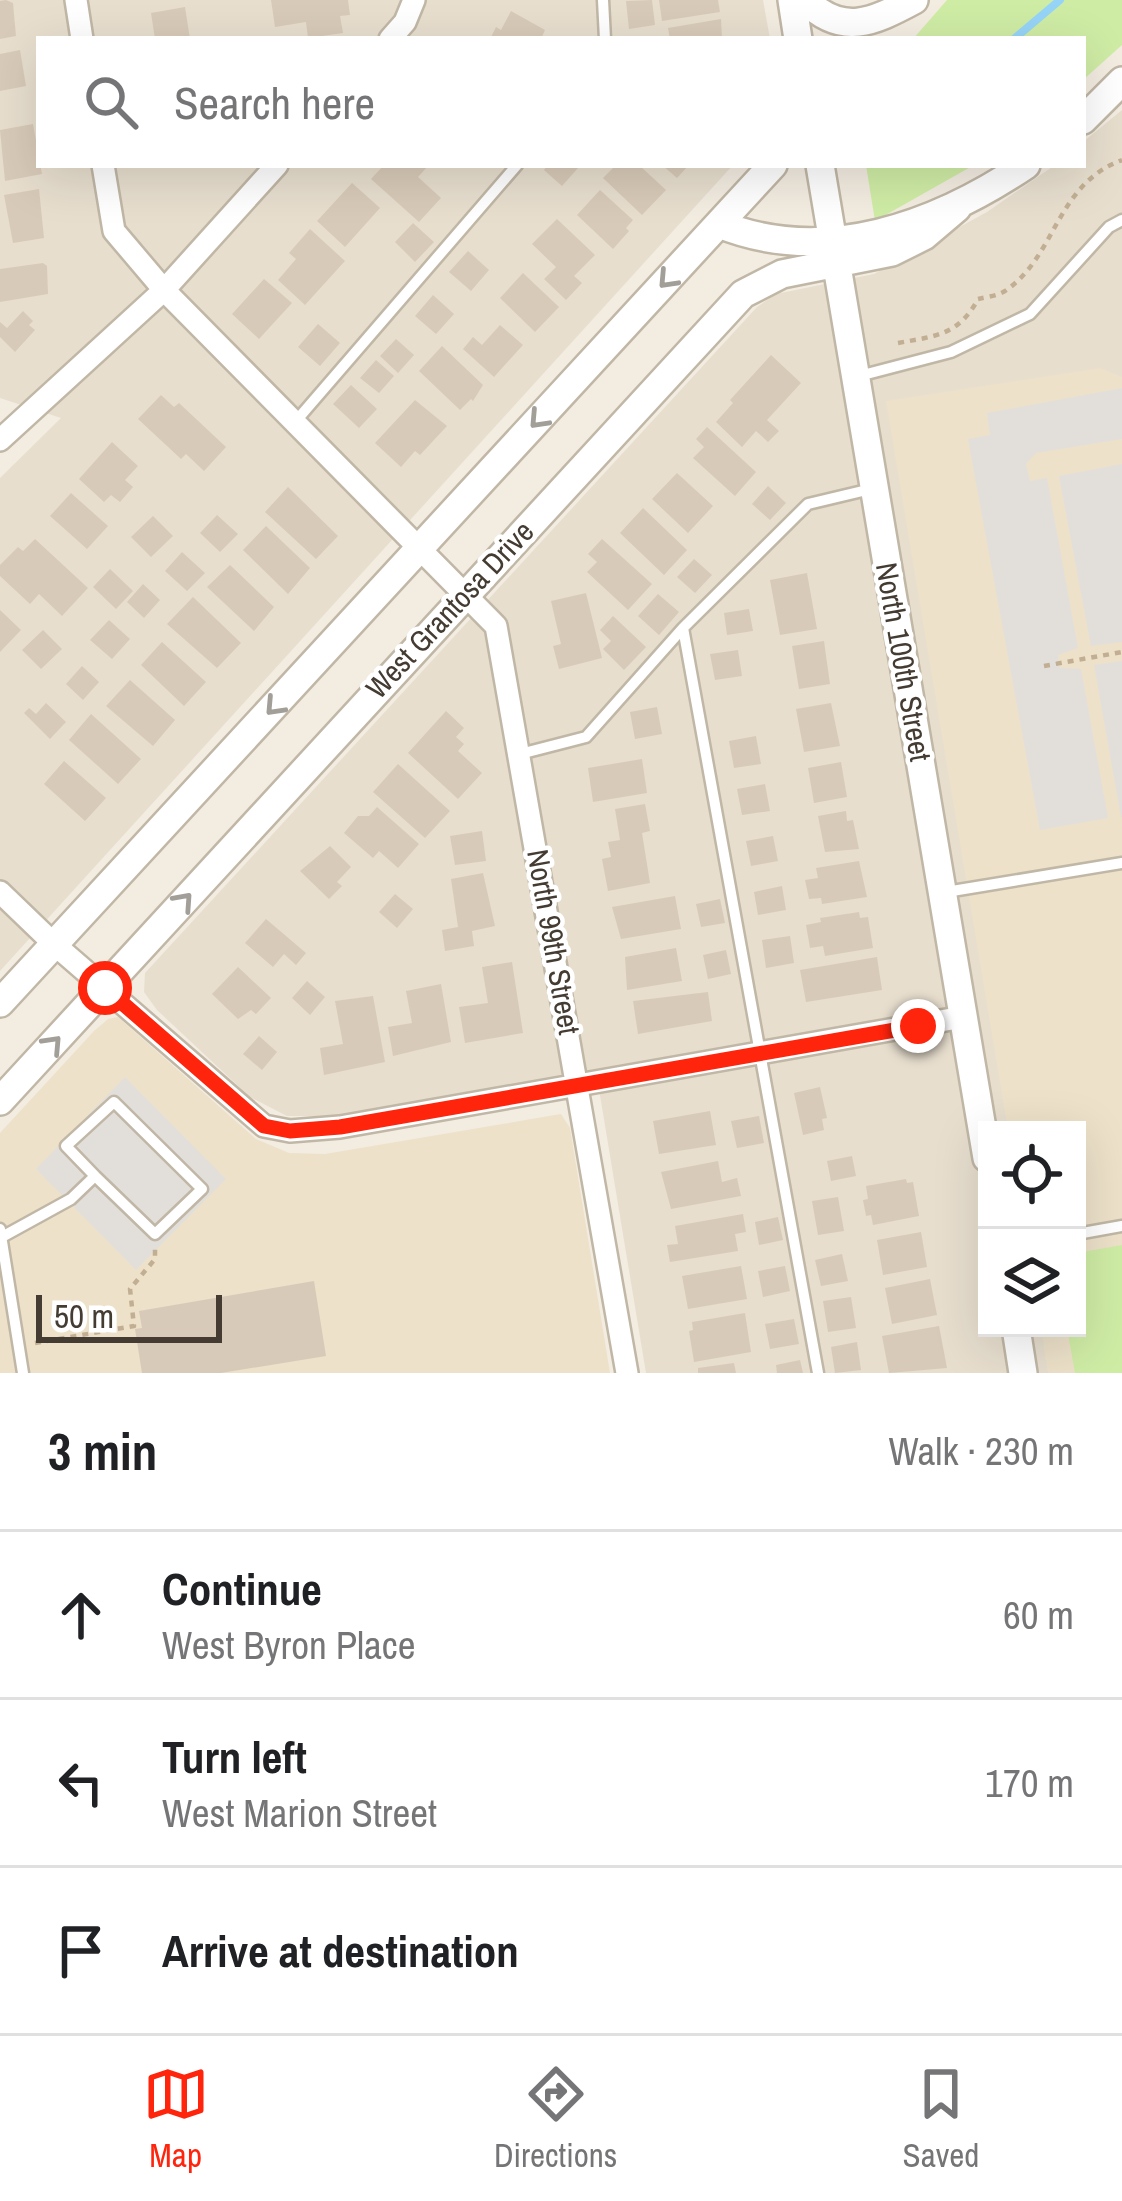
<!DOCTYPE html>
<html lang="en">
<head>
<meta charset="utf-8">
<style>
	:root { --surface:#fff; --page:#f2f2f2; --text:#202124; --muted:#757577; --line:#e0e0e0; --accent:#ff240c }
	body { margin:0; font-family:"Archivo Narrow",sans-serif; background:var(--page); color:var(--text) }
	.controls { position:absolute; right:36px; bottom:36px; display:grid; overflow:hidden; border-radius:0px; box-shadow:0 12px 48px #0002 }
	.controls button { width:108px; height:108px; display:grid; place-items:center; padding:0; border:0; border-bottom:3px solid var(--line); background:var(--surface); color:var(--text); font:60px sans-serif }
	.scale { position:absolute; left:36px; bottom:30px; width:186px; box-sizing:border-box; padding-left:12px; border:6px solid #443c32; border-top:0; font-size:33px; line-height:42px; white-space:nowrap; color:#443c32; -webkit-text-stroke:9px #fff; paint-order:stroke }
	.stop { position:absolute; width:36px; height:36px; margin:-27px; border:9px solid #ff240c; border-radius:50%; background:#fff }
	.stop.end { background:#ff240c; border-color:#fff; box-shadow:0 3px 12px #0008 }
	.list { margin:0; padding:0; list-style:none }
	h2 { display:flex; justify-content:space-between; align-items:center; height:156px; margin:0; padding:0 48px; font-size:51px }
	h2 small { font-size:39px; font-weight:400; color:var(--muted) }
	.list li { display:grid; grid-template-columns:78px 1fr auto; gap:36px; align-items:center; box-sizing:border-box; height:168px; padding:0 48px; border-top:3px solid var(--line) }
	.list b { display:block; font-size:45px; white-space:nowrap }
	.list p { margin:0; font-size:39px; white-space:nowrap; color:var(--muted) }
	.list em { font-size:39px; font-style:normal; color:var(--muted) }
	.icon { flex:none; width:66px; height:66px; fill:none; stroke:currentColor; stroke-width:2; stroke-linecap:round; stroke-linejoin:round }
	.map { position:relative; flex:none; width:1122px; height:1373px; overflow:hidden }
	.search { position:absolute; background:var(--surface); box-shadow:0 12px 48px #0002; left:36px; right:36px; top:36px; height:132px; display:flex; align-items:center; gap:30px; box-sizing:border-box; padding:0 42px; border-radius:0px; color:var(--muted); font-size:45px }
	.sheet { height:660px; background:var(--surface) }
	nav { display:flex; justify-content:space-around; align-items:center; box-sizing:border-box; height:168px; border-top:3px solid var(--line); background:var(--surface); font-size:33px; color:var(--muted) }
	nav a { display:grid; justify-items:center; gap:6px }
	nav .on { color:var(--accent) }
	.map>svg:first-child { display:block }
	.residential { fill:#e7dece; fill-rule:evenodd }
	.education { fill:#ede1c9 }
	.green { fill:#cfeca5 }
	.parking { fill:#e2dfdb }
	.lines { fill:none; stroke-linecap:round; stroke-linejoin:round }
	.stream { stroke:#96d4f7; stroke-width:8 }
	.building { fill:#d8cab8 }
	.service-casing { stroke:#c1b7a6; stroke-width:15 }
	.minor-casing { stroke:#c1b7a6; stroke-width:26 }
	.tertiary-casing { stroke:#c1b7a6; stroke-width:32 }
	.path { stroke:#c2af93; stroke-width:4.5; stroke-dasharray:6 6; stroke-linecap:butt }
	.service { stroke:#fff; stroke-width:10 }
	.minor { stroke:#fff; stroke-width:21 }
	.tertiary { stroke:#fff; stroke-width:27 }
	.oneway { stroke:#a29e98 }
	.route { stroke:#ff240c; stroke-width:15 }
	.labels { text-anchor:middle; stroke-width:9; stroke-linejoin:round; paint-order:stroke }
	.street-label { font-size:30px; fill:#443c32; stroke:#fff }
</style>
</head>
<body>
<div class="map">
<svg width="1122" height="1373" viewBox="0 0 1122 1373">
	<rect width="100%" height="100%" fill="#f3ece1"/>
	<path class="residential" d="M0,0H763L770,39H39V165H733L0,971V478L61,418L0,398Z
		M1122,110V1373H646L596,1071L348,1116H287L250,1097L157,1010L144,992L145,973L757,307L776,294L874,274L987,212L1055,165H1083V142ZM987,1130H1077V1328H987Z"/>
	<path class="education" d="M1100,368L1122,377V1373H1048L1041,1328H1077V1130H1008L886,401Z
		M118,1017L256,1139L289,1153L325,1154L561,1114L570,1128L610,1373H0V1133L94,1031L108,1019Z"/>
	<path class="green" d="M947,0H1122V45L1083,80V39H913Z
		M866,165H974L875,221Z
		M1122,1245V1373H1075L1067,1328H1077V1253Z"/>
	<path class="parking" d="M1122,388V439L1036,453L1026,464L1030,481L1047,478L1078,648L1058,655L1060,668L1081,669L1108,818L1040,830L968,439L990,435L987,413Z
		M1122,464V642L1091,646L1059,476Z
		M1122,661V817H1121L1094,665Z
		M125,1077L226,1179L136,1270L36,1169Z"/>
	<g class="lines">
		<path class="stream" d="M1014,39L1060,0"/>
	</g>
	<path class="building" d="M6,0L13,3L16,36L0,39V1Z
		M271,0H348L350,15L340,16L343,33L308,38L306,22L275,27Z
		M652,0L655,25L629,29L626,1Z
		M659,0H718L720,12L662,21Z
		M185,7L190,39H155L151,13Z
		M511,11L545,30L541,39H490L496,27L501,30Z
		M721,19L722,39H670L668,28Z
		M20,50L26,86L0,91V54Z
		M33,124L42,174L5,181L0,130Z
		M384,165H429L418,177L441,198L419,222L371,179Z
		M548,165H574L578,168L562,186L544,170Z
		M616,165H639L666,190L642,215L603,178Z
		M662,165H689L677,178Z
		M352,183L380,208L345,247L317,221Z
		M39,189L44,238L13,243L4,195Z
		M600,190L633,220L626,228L629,231L613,249L577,215Z
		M557,219L595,255L574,276L582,283L566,300L544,279L556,267L532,244Z
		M413,223L434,242L415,262L395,242Z
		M310,229L345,261L305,305L278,280L296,259L289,253Z
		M468,251L489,270L471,291L449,272Z
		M43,263L47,266L48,294L0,302V269Z
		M523,273L559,307L535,332L500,298Z
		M264,279L292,303L259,339L232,314Z
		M433,295L454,314L436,334L415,316Z
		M23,311L33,321L29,325L35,330L15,352L0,337V322L7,328Z
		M318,324L340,343L320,366L298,347Z
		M500,325L523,345L494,377L463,349L473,337L482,345Z
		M396,339L414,355L398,373L380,356Z
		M442,346L483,385L473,401L471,399L460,410L419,371Z
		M771,355L801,383L767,420L779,431L768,442L756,431L742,447L716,422L733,403L730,400Z
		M376,360L394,376L379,393L360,378Z
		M351,385L377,409L359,428L333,404Z
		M161,395L174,407L179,403L226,447L204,471L186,454L181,459L138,419Z
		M415,400L447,426L420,455L415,451L401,467L375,443Z
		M707,427L756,472L735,496L693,458L704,447L696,439Z
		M112,442L138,466L125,480L133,487L120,502L111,495L104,502L79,479Z
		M677,473L713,506L688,533L652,499Z
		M768,486L786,503L770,520L752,504Z
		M288,487L338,536L316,559L265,512Z
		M71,493L108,526L87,549L50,516Z
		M643,508L687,550L664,575L620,533Z
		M217,515L238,534L220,552L200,533Z
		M153,516L173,536L151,557L131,537Z
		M266,526L310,568L288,594L243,550Z
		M35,539L88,588L62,616L39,594L30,604L0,576V565L18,547L23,551Z
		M602,539L652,584L628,610L587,572L597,562L588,554Z
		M182,552L205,573L187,591L165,571Z
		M694,559L712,575L695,593L677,577Z
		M230,565L274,607L254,631L207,587Z
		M110,569L133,591L116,609L93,587Z
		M807,573L817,629L780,635L770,580Z
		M143,584L160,600L144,618L127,602Z
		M586,593L602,658L559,669L553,646L561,644L551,601Z
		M658,594L679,612L659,635L638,616Z
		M193,597L241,643L217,668L167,624Z
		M749,609L753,631L727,635L724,613Z
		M0,610L21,630L0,652Z
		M613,616L646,647L624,670L603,649L611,641L600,630Z
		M109,620L130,639L112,659L90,640Z
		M43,630L62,649L41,669L22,650Z
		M824,641L830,684L799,689L792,646Z
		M162,642L206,682L184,706L141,665Z
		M738,650L742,676L715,680L710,654Z
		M82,666L99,682L83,700L66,684Z
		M130,680L175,720L153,746L106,706Z
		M46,703L66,722L50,739L24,713L29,708L36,714Z
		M831,703L840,746L804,752L796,709Z
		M657,707L662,734L635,739L630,712Z
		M446,711L464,728L456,737L464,744L458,751L482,773L458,799L408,753Z
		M91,714L141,759L118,784L69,740Z
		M756,736L761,764L734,768L729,741Z
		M642,759L647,793L593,802L588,768Z
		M64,761L106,798L85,821L44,784Z
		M841,762L847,797L814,803L808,768Z
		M398,764L450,811L425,838L373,792Z
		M765,784L770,811L742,815L737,789Z
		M645,804L650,831L642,833L650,883L608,891L602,859L611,857L608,842L620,840L615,809Z
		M377,807L419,844L398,868L379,851L373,858L344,833L358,816H369Z
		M846,811L847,821L853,820L859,849L825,852L818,816Z
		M482,831L486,861L455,865L450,836Z
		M773,836L778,861L751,866L746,841Z
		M330,846L351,867L337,882L342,886L329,899L300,871Z
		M859,861L867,897L822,904L821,898L809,899L805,880L818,878L816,868Z
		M483,873L495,926L472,931L474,946L445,951L442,930L458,927L451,879Z
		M782,886L786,910L758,915L754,892Z
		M395,894L413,909L397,928L379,912Z
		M675,896L681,929L621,939L612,907Z
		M720,899L725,923L701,927L696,904Z
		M859,912L860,918L868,917L873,948L825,956L823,946L810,948L806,925L821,922L820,918Z
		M266,919L306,953L296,965L284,954L273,967L245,943Z
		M790,936L794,963L766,968L762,940Z
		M676,948L682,981L627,990L625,957Z
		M726,950L731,974L708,979L703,955Z
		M877,957L882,990L806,1002L800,970Z
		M512,962L523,1033L465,1043L459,1007L488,1003L482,967Z
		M238,967L271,998L256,1014L251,1010L238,1019L212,994Z
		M307,981L325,997L310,1015L292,998Z
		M441,984L451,1042L393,1056L388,1027L412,1023L406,991Z
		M708,992L712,1021L638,1034L633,1001Z
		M373,996L385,1062L324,1075L320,1048L343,1044L335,1001Z
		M259,1036L277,1052L262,1070L243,1054Z
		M820,1087L827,1118L822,1119L824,1130L803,1135L794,1093Z
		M710,1111L716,1145L659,1154L653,1121Z
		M759,1116L764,1143L737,1148L731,1121Z
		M852,1156L856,1176L831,1181L827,1161Z
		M718,1161L722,1182L737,1178L741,1196L671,1209L661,1172Z
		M906,1179L907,1183L913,1182L919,1216L873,1225L871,1215L866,1216L863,1200L868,1199L866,1186Z
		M838,1197L844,1231L818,1235L812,1201Z
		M743,1214L746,1232L735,1234L738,1251L670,1262L667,1245L678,1244L675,1226Z
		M778,1217L783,1240L759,1245L755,1222Z
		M921,1232L927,1267L883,1275L877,1240Z
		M842,1254L848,1281L821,1286L815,1260Z
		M741,1266L747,1299L688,1309L682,1276Z
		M785,1266L790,1291L763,1297L758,1271Z
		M930,1279L937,1315L892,1324L885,1288Z
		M314,1281L326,1356L221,1373H142L135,1329L142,1328L139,1311Z
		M851,1297L856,1328L828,1332L823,1301Z
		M745,1313L751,1352L694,1362L689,1331L693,1330L692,1322Z
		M794,1319L799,1344L770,1349L765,1324Z
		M939,1326L947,1368L889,1373L882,1336Z
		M857,1342L861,1370L835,1373L831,1347Z
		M800,1360L803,1373H777L776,1365Z
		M734,1363L736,1373H698V1368Z"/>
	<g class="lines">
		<defs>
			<path id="service" d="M603,0L605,39
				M859,376L951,352L1030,314L1109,227L1122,220
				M296,421L517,165
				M683,628L818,1373
				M520,754L586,737L683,628L808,504L871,489
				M946,892L1122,863
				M0,1229L23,1373
				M1077,1234L1122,1226
				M0,1238L71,1199L95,1176L66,1146L114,1102L202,1189L155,1234L95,1176"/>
			<path id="minor" d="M76,0L82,39
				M390,39L405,22L414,0
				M103,165L114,231L164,290L496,626L627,1373
				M0,440L164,290L277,165
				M0,892L54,944L264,1126L290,1131L340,1127L963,1017"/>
			<path id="tertiary" d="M792,0L798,39
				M805,0C842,37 873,22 914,0
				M1083,120L1122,81
				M820,165L987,1158
				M719,224C825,267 937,225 1026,165
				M0,1003L773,165
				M0,1101L743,294L782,274L892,252L924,236L957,208
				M1016,1328L1023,1373"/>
		</defs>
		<use href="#service" class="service-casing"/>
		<use href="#minor" class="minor-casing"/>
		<use href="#tertiary" class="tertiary-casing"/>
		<path class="path" d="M898,343C936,336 959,335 978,299C986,297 997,296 1005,291C1057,256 1055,185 1122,160
			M1044,666L1122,652
			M35,1343L134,1326L130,1289L155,1259V1249"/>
		<use href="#service" class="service"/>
		<use href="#minor" class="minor"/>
		<use href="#tertiary" class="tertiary"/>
	</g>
	<defs><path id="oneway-chevron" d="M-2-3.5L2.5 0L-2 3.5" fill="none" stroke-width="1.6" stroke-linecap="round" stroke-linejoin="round" transform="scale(3)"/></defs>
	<g class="oneway">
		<use href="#oneway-chevron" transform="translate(667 280) rotate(133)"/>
		<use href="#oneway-chevron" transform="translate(538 420) rotate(133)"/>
		<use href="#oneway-chevron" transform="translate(274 707) rotate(133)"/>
		<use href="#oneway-chevron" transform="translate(184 901) rotate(-48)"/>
		<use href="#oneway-chevron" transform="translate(53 1044) rotate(-47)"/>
	</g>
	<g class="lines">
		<path class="route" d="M105,988L264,1126L290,1131L340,1127L918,1026"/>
	</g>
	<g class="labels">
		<g class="street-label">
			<text transform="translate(450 610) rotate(-47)" y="10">West Grantosa Drive</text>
			<text transform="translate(903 662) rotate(80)" y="10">North 100th Street</text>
			<text transform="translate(553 942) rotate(80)" y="10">North 99th Street</text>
		</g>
	</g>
</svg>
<div class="controls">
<button><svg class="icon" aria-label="locate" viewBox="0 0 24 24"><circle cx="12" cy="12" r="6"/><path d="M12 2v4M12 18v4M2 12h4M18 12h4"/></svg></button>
<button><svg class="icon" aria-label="layers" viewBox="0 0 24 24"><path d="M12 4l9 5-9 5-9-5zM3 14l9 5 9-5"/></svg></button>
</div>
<div class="scale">50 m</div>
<div class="stop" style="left:105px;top:988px"></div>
<div class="stop end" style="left:918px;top:1026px"></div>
<div class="search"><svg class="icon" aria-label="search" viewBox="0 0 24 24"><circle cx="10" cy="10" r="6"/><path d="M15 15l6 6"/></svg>Search here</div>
</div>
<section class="sheet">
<h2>3 min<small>Walk · 230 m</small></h2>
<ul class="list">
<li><svg class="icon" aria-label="ahead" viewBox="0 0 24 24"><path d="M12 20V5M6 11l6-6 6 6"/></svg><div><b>Continue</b><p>West Byron Place</p></div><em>60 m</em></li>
<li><svg class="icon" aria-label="left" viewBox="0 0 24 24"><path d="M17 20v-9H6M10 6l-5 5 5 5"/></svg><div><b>Turn left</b><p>West Marion Street</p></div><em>170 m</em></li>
<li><svg class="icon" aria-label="arrive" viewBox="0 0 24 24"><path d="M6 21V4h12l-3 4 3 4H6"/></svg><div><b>Arrive at destination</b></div></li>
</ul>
</section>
<nav>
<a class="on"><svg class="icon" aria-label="map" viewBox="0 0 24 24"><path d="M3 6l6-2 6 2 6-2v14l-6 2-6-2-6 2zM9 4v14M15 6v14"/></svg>Map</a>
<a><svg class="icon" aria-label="directions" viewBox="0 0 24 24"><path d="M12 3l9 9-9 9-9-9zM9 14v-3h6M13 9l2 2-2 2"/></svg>Directions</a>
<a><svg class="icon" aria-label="saved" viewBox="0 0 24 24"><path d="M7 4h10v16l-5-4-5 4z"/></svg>Saved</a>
</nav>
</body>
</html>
